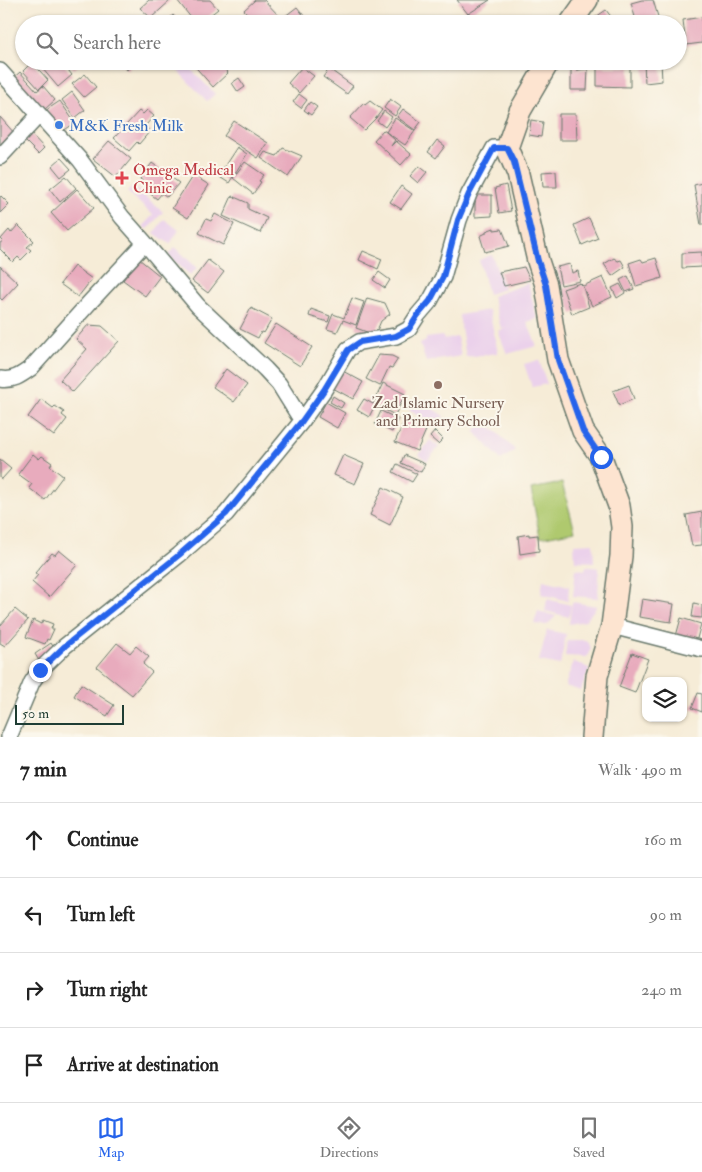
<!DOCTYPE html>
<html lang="en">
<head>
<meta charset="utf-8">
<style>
	:root { --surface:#fff; --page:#f2f2f2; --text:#222; --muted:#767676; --line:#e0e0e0; --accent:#2563eb }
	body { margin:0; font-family:"IM FELL Double Pica",serif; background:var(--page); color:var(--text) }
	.controls { position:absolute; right:15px; bottom:15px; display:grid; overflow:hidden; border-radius:10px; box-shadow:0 1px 4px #0004 }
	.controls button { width:45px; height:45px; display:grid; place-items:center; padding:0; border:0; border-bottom:1px solid var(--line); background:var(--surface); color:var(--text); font:25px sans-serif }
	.scale { position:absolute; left:15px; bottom:12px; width:109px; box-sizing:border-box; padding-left:5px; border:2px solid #1f3d34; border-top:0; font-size:14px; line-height:18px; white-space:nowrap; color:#1f3d34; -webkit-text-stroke:4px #fbf7ec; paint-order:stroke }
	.stop { position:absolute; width:15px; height:15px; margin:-11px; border:4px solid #2563eb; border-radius:50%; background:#fff }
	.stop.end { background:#2563eb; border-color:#fff; box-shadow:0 1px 5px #0008 }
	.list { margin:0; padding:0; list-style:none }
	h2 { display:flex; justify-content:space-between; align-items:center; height:65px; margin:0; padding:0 20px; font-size:21px }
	h2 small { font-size:16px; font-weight:400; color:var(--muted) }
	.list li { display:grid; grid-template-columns:32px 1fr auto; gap:15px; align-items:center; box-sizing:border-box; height:75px; padding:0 20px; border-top:1px solid var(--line) }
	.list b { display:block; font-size:19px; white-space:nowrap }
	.list em { font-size:16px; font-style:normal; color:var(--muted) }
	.icon { flex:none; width:28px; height:28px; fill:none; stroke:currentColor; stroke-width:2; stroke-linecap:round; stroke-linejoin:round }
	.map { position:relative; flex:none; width:702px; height:737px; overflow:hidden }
	.search { position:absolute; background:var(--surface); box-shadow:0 1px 4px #0004; left:15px; right:15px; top:15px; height:55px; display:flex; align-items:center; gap:12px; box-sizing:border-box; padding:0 18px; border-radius:28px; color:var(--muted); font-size:19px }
	.sheet { height:365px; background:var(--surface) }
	nav { display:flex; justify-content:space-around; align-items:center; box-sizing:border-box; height:70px; border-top:1px solid var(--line); background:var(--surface); font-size:14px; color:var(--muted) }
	nav a { display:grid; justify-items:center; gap:2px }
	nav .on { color:var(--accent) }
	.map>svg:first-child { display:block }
	.built { fill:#ebd1eb }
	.green { fill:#afc96e; stroke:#678351 }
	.building { fill:#e8abbd }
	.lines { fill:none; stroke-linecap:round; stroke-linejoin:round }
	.street-casing { stroke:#6a7a6d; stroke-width:18 }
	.secondary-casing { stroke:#6a7a6d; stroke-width:24 }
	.street { stroke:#fff; stroke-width:15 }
	.secondary { stroke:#fde4d0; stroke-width:21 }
	.route { stroke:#2563eb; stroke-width:6 }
	.shop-dot { fill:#3f7fe0; stroke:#fbf7ec; stroke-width:2 }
	.health-dot { fill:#e0444e; stroke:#fbf7ec; stroke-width:2 }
	.education-dot { fill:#8d6e63; stroke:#fbf7ec; stroke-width:2 }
	.labels { text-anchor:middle; stroke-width:4; stroke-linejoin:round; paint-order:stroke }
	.shop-label { font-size:16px; fill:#366cbe; stroke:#fbf7ec; text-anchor:start }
	.health-label { font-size:16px; fill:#be3a42; stroke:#fbf7ec; text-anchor:start }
	.education-label { font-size:16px; fill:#785e54; stroke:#fbf7ec }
</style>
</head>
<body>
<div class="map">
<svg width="702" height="737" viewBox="0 0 702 737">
	<rect width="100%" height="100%" fill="#fbf7ec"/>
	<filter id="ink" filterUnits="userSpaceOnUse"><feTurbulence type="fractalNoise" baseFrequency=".02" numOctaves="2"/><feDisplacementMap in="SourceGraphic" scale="10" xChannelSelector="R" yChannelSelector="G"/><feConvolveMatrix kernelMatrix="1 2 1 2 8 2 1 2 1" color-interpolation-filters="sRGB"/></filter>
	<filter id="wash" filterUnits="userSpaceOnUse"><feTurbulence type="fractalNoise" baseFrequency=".0096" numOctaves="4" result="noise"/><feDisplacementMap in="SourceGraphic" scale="20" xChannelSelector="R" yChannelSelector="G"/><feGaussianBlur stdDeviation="1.12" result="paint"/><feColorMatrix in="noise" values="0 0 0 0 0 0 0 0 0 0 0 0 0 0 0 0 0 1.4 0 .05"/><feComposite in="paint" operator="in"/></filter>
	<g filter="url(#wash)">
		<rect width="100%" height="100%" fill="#f6ecd7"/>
		<path class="built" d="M175,61H183L215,94L207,101L172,65Z
			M133,186L163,212L147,230L143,226L153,215L127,192Z
			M164,219L179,230L170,244L154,233Z
			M175,247L197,268L190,275L168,255Z
			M492,255L504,289L488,294L479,260Z
			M528,283L537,319L527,322L537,346L507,354L498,331L511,326L501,328L492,296Z
			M489,310L498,353L466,357L459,315Z
			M442,336L444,339L457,337L461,356L426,362L420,344L426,341V338Z
			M539,360L547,384L532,387L524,364Z
			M416,398L444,416L437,427L409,410Z
			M485,421L515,450L501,460L474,431Z
			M430,440L439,447L427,461L419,455Z
			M593,543L594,562L575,561L574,544Z
			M586,566L599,568L598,598L573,596L576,569L585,570Z
			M543,580L569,586L568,601L541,594Z
			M547,599L571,605L569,617L545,611Z
			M572,602L597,606L585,621L569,624Z
			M538,611L556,616L547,625L534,624Z
			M547,630L566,634L560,665L539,661Z
			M567,640H586L591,648L587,657L565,656Z
			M573,662L589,668L581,691L565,686Z"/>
		<path class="green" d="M562,483L575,531L540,538L531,489Z"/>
		<g id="blocks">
			<path class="building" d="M149,0H171L151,18L140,8Z
				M177,0H210L218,9L199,24H196Z
				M255,0H264L279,16L270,24H257L244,10Z
				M457,0H490L468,14Z
				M642,0H653L659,20L647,24H637L631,3Z
				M297,7L305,17L296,24H275Z
				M606,10L612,18L604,24H592L590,21Z
				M173,15L182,24H164Z
				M244,16L250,24H234Z
				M702,17V43L686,45L683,20Z
				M36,61H61L72,75L58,87Z
				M68,61H83L74,69Z
				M119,61H136L127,70Z
				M190,61H217L228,73L213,87Z
				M323,61H340L332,69Z
				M565,61H584L578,70L588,69L587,90H571V68L578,70Z
				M603,61H621V65H603Z
				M661,61L662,81L645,83L644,62Z
				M32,62L48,80L39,89L23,71Z
				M302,67L314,76L299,93L288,83Z
				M597,67H630V87L597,86Z
				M329,69L353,86L347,94L323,77Z
				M20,72L37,91L43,86L55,100L44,110L11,80Z
				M85,74L96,87L84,97L72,84Z
				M239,78L245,87L238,92L232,83Z
				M72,92L85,110L75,118L62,100Z
				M299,94L307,100L301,108L293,102Z
				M390,99L401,107L395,116L384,108Z
				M60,101L75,123L60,133L45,111Z
				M370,101L382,110L376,118L364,130L350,118L364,103L365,105Z
				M310,102L317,107L311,115L304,110Z
				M403,109L421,122L415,130L397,117Z
				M147,110L154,116L145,126L150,131L139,144L137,142L129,151L114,138L139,111L143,114Z
				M384,111L392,117L385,127L377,121Z
				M559,114H576L577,140H559Z
				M0,117L15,134L0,147Z
				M395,118L415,131L405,145L386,132L395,140L391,146L396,141L411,154L401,165L374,140L383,130L386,132Z
				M531,120L543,122L541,137L529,135Z
				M234,121L268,143L258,158L224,136Z
				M31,134L44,148L38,154L24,140Z
				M437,140L445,146L436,158L428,152Z
				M109,141L131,159L116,177L93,159Z
				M237,147L247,154L229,183L218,176Z
				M283,148L302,156L288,177L261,158L265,152L277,156Z
				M61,158L71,169L61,177L52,166Z
				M245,162L264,175L259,181L261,182L253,194L233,178Z
				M152,163L179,183L167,197L162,193L157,199L144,189L148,185L140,179Z
				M419,166L427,172L418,183L410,176Z
				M556,171L557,187H543L542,172Z
				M193,175L209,185L188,218L172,208Z
				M66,176L76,188L60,202L50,189Z
				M702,183V225H701L694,185Z
				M506,185L511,211L499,213L495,188Z
				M401,186L412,194L401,209L390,202Z
				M77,189L94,208L67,231L51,213Z
				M475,195H492V216L475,217Z
				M1,196L9,204L0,213V197Z
				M232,196L248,203V209L267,218L260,233L223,216Z
				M215,214L234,224L223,245L199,233L206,219L211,221Z
				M589,218L598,238L582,245L574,225Z
				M18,225L34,241L27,247L31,250L21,260L18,257L13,262L0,249V243L3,241L1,239L9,230L11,233Z
				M494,228V230L502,229L509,246L485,252L480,236L486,233V231Z
				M363,251L382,259L378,269L359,260Z
				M702,252V267L682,268V253Z
				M614,258L618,261L621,260L625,267L612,276L604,264Z
				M656,258L662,278L636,286L629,263L641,259L643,262Z
				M139,259L160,276L145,296L123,280Z
				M208,260L224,272L208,293L192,281Z
				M570,264L572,273L578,271L580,281L561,285L557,267Z
				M0,266L18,283L2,300L0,298Z
				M74,266L92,279L78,297L60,284Z
				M524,267L530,280L504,286L499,272Z
				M379,272L390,280L385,288L373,280Z
				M628,276L634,289L626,292L620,280Z
				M603,277L612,297L592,306L583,287L589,307L572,314L563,289L580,283L583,286Z
				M620,284L625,293L617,298L612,288Z
				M352,298L364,302L356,325L343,320L337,332L327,329L333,314L344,318Z
				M367,298L385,303L390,314L381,321L375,335L356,328Z
				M251,308L272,319L264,333L261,332L258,338L240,329Z
				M311,309L330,316L328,322L309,316Z
				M276,324L312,347L300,366L264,343Z
				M88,325L102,326L119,341L73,392L60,380L87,349L76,339Z
				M379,355L392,356L398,359L392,368L389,367L380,386L366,379Z
				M226,369L247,385L234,402L213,387Z
				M341,370L363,382L353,399L331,387Z
				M383,383L405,394L395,415L375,405L369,417L357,410L364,399L373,404Z
				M629,385L634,399L619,405L613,391Z
				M333,396L344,403L341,408L330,402Z
				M41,399L53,408L55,406L64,412L62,415L67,419L54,436L28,417Z
				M326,402L345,413L337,428L318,417Z
				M381,411L398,419L392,432L375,424Z
				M405,419L427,428L417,451L395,442Z
				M435,431L443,439L438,444L430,437Z
				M33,454L39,459L42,456L52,463L50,466L63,476L45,500L29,488L32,484L18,474Z
				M343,455L364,464L355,484L334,475Z
				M404,455L425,464L421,472L401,463Z
				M0,460L11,469L2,479L0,478Z
				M397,464L417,474L412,482L393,472Z
				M383,487L403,497L390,525L370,515Z
				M702,512V545L692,546L686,515Z
				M529,534V536L538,535L539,551L520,554L518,536Z
				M59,550L77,565L49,597L32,582L38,575L35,573L52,553L55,555Z
				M642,599L674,604L671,622L639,617Z
				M694,603L702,605V618L692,617Z
				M15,609L28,620L5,646L0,643V626Z
				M681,618L701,624L696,642L676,636Z
				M33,620L41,624L43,620L53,624L51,629H54L49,640L47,639L45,644L26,637Z
				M51,643L57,653L41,664L35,654Z
				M117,643L130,653L136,646L149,657L143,664L152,672L132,695L97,667Z
				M632,653L648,659L635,693L619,687Z
				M81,684L114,705L107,716L74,696Z
				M698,693L702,694V712L692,708Z"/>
		</g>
	</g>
	<g filter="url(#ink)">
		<use href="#blocks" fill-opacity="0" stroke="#6a7a6d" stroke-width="1"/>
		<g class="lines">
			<defs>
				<path id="street" d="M0,71L80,160L122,217L145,243L198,306L265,369L279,384L302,421
					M0,157L39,115
					M0,379C13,381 20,376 31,368L90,302L145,243
					M612,626L702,649
					M9,737L32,682L40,670L65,646L179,555L226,514L302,421L324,390L348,349L359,342L396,336L409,329L418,315L430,301L443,277L459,220L469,194L494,148H507"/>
				<path id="secondary" d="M570,24L587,0
					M549,61L520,111L507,148L518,174L538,261L546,285L558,360L583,431L601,457L619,506L622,527L621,556L612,626L597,676L592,737"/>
			</defs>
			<use href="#street" class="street-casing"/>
			<use href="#secondary" class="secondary-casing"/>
			<use href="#street" class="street"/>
			<use href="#secondary" class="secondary"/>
		</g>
	</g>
	<g class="lines" filter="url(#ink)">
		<path class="route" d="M40,670L65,646L179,555L226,514L302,421L324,390L348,350L360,342L396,336L409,329L418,315L430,301L443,277L458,220L469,194L494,148H507L514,162L538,261L546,285L558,360L583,431L601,457"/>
	</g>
	<circle class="shop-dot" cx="59" cy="125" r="5"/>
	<path class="health-dot" d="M119.5 170.5h5v5h5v5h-5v5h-5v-5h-5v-5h5z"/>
	<circle class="education-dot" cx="438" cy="385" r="5"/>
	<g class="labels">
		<g class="shop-label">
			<text x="69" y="131">M&amp;K Fresh Milk</text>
		</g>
		<g class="health-label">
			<text x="133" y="175">Omega Medical<tspan x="133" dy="18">Clinic</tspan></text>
		</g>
		<g class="education-label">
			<text x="438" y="408">Zad Islamic Nursery<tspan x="438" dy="18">and Primary School</tspan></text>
		</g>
	</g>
</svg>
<div class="controls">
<button><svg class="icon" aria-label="layers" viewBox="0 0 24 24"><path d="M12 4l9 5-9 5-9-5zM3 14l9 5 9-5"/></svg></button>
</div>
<div class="scale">50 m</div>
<div class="stop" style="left:601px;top:457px"></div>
<div class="stop end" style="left:40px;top:670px"></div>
<div class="search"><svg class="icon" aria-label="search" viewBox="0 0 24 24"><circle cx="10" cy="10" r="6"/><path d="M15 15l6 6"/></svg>Search here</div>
</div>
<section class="sheet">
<h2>7 min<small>Walk · 490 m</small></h2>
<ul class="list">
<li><svg class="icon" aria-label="ahead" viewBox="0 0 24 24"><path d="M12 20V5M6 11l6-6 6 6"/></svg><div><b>Continue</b></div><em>160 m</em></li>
<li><svg class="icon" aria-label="left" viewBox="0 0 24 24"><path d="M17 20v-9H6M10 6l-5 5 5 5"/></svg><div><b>Turn left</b></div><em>90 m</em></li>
<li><svg class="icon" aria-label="right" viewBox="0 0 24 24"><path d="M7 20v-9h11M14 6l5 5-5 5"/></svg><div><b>Turn right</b></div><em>240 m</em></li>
<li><svg class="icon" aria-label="arrive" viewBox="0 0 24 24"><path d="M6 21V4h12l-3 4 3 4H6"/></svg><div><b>Arrive at destination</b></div></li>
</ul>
</section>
<nav>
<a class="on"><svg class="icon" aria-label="map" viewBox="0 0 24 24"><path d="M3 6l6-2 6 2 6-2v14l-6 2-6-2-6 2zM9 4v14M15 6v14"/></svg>Map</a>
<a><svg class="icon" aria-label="directions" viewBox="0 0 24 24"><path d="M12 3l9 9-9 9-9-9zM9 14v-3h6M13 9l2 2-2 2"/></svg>Directions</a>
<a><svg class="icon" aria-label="saved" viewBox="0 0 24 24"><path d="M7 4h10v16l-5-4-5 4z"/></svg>Saved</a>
</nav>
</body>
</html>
